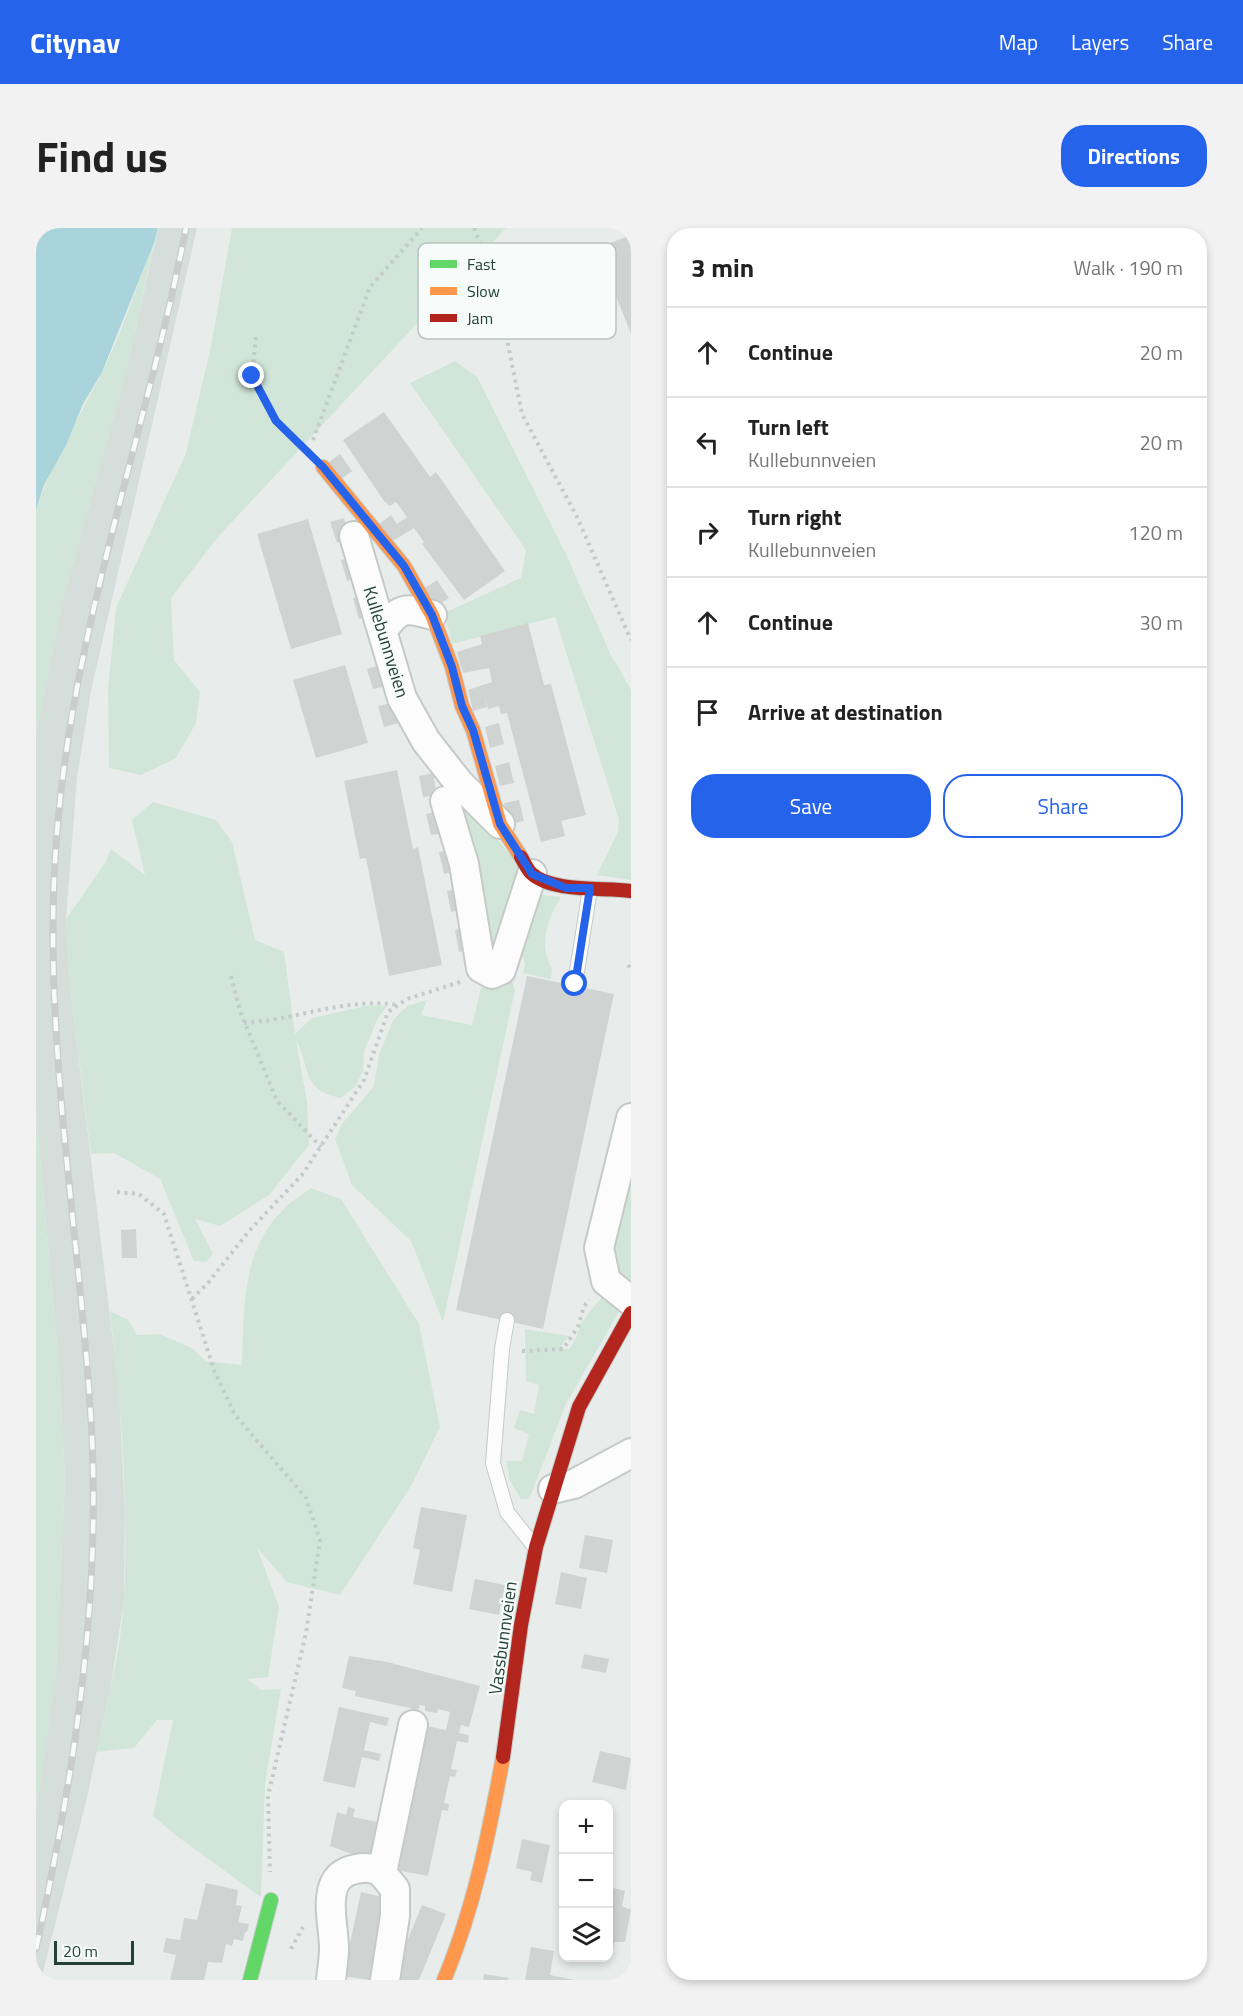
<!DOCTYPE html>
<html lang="en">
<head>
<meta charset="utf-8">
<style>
	:root { --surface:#fff; --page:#f2f2f2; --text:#222; --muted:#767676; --line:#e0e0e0; --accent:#2563eb }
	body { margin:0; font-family:"Titillium Web",sans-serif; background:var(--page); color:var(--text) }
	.controls { position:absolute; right:18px; bottom:18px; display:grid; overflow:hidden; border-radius:12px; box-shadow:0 3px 9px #0003 }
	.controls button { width:54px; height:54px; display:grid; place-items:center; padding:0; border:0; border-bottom:2px solid var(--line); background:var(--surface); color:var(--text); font:30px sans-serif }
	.scale { position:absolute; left:18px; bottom:15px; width:80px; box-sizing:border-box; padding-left:6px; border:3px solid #24423a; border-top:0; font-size:16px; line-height:21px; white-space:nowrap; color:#24423a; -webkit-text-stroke:4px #f7fbf9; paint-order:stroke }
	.stop { position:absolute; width:18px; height:18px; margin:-14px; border:4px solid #2563eb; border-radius:50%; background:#fff }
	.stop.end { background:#2563eb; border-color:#fff; box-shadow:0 2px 6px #0008 }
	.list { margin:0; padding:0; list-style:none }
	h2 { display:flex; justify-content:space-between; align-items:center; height:78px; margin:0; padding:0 24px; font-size:26px }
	h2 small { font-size:20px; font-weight:400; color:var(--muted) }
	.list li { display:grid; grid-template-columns:39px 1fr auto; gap:18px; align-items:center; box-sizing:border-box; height:90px; padding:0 24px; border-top:2px solid var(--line) }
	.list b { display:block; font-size:22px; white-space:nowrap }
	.list p { margin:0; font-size:20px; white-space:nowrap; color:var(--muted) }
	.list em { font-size:20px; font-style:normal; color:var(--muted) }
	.actions { display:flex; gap:12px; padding:18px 24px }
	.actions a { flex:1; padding:14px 0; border:2px solid var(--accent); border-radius:24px; text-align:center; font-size:21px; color:var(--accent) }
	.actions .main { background:var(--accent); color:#fff }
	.icon { flex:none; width:33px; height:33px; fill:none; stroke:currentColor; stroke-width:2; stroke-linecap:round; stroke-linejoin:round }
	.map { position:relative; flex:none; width:595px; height:1752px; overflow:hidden; border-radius:24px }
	header { display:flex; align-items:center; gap:36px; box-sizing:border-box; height:84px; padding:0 30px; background:var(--accent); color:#fff }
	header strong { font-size:28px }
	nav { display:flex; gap:33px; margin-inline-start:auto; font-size:21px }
	.intro { display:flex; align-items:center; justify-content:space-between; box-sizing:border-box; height:144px; padding:0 36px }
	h1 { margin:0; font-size:42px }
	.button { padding:15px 27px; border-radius:24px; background:var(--accent); color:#fff; font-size:21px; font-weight:700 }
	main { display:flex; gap:36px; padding:0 36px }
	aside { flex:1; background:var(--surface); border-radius:24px; box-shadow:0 3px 9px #0003 }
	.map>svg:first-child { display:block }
	.built { fill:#d6dedb }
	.green { fill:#d1e6d8 }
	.water { fill:#a9d4db }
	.building { fill:#cfd4d2 }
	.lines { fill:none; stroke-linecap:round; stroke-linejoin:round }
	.lane-casing { stroke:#c5cac8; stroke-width:16 }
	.street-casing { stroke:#c5cac8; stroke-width:32 }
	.fast-casing { stroke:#c3cbc8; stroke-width:16 }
	.slow-casing { stroke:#c3cbc8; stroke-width:16 }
	.jam-casing { stroke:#c3cbc8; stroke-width:16 }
	.path { stroke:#c3ccca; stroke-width:4; stroke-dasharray:3 4.5; stroke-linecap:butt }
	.lane { stroke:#fcfcfc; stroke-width:14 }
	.street { stroke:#fcfcfc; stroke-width:28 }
	.fast { stroke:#63d668; stroke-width:14 }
	.slow { stroke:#ff974d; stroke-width:14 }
	.jam { stroke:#b3261e; stroke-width:14 }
	.rail-casing { stroke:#c9cdcc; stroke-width:7 }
	.rail { stroke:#f7fbf9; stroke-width:4.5; stroke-dasharray:14; stroke-linecap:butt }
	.route { stroke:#2563eb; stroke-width:8 }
	.labels { text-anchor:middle; stroke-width:4.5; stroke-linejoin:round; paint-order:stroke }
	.street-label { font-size:18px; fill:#24423a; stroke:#f7fbf9 }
	.key { fill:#f7fbf9; stroke:#b8c4c0; stroke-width:1.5 }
	.key-label { font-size:16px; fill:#24423a }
</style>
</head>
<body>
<header>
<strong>Citynav</strong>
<nav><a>Map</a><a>Layers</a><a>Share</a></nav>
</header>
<div class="intro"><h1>Find us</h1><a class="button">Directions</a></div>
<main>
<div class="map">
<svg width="595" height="1752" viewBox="0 0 595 1752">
	<rect width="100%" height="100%" fill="#e8edeb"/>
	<path class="built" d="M122,0H161L55,463L41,550L30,691L35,767L83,1163L89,1285L88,1373L75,1457L50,1574L5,1752H0V1583L20,1443L29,1250L23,1139L0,883V504L26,374L91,140Z"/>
	<path class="green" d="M196,0H470L181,310L135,370L138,432L164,464L160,495L140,530L105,547L73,540L72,462L80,380L150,225L175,118Z
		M118,15L91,140L26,374L0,504V282C16,234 43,189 66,144C87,103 100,58 118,15Z
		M419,133L441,149L529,324L574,425L595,462V652L561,647L582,604L583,592L519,389L416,416L408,385L485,350L490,322L374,155Z
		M422,564L486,641L457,733Z
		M117,574L180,592L196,614L219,712L248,724L259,806L276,790L330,778H351L342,790L328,823L327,843L320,858L305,870C265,862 275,841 260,812L271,874L273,917L233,967L184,998L159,991L177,1026L170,1034L158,1033L124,951L78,925L55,926L35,767L30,691L69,635L75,621L109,647L96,592Z
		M497,666L525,669C512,690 502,717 516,740L515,751L487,745L489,736L485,723Z
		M476,753L479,762L407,1094L375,1013L316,957L299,911L306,896L338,858L343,826L358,791L371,778L391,772L385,787L436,797L445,760L463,754Z
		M0,883L23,1139L29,1250L20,1443L0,1583Z
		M595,913V1054L582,1052L573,1027Z
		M275,960L305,971L383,1096L404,1199L375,1258L304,1367L251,1354L221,1320L243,1379L232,1449L211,1451L225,1462L245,1461L229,1556L225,1669L142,1609L117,1588L137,1492H121L98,1520L61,1524C71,1474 85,1422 88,1371C93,1275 85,1178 74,1083L92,1092L101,1107L123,1106L156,1120L170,1133L206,1137C208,1084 205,1023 246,983C254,974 266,967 275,960Z
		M566,1068L584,1082L530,1176L496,1264L492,1271H485L474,1253L470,1233H486L493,1206L478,1200L484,1182L498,1186L503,1157L490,1153L489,1101L533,1108L526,1117L527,1121H533C542,1111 543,1096 551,1087C557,1080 561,1075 566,1068Z"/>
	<path class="water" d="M0,0H122L118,15L66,144L47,176L30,217L8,257L0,282Z"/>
	<path class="building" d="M595,7V106L561,20Z
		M348,184L394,249L400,244L469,343L428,372L386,316L388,314L378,300L355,314L343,296L355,287L361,296L371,289L360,274L354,278L348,273L307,212Z
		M304,226L316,243L304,252L292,235Z
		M308,290L314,311L301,315L294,294Z
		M272,291L306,406L255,421L221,306Z
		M319,328L325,349L311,353L305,332Z
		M401,352L413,370L401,378L389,360Z
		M331,366L337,388L323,391L317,370Z
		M492,395L508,457L515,456L550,587L525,593L529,608L505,614L471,485L465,486L463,478L452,481L447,462L451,479L437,483L432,462L456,454L453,440L427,445L421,424L446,416L444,408Z
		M309,437L332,515L280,530L257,452Z
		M345,437L351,458L337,461L331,441Z
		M356,475L362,495L348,499L342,478Z
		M463,495L468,516L454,520L449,499Z
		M473,534L478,555L464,558L459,538Z
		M361,542L377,621L382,619L406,737L353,748L330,630L324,631L308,553Z
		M397,545L401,567L387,569L383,548Z
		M483,572L488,593L474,596L468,575Z
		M405,583L409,605L395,607L390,586Z
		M418,621L422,643L408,646L403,624Z
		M426,660L430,681L415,684L411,663Z
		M434,699L438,721L423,724L419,702Z
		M491,748L578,766L507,1101L420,1082Z
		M100,1001L101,1030H86L85,1002Z
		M385,1279L431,1287L416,1364L377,1356L384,1322L377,1320Z
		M549,1307L577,1312L571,1345L543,1340Z
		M525,1344L551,1350L545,1381L519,1376Z
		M439,1351L469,1357L463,1387L433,1381Z
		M548,1426L573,1431L570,1445L545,1440Z
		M313,1428L351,1434L444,1458L433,1499L425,1497L423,1505L433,1507L432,1515L421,1513L415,1541L421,1542L419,1549L414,1548L408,1575L413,1576L412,1583L406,1582L392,1648L360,1642L391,1498L410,1502L414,1484L402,1481L401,1485L389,1483V1478L384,1477L382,1482L319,1468L320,1463L306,1460Z
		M303,1479L353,1490L351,1498L334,1494L328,1522L345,1526L343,1533L326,1529L319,1560L287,1553Z
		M564,1523L595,1530L590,1562L556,1554Z
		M312,1579L319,1581L317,1589L346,1595L339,1624H336L335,1627L325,1624L324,1629L294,1618L301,1584L310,1587Z
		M486,1611L514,1617L506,1655L494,1652L496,1644L480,1640Z
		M170,1655L202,1662L200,1677L206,1678L202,1694L213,1696L211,1704H209L207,1713L198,1711L196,1718L190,1716L186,1735L172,1734L168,1752H134L140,1727L127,1724L130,1710L144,1712L148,1690L161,1692Z
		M573,1659L589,1663L586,1678L595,1682L589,1714H578L576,1725H573Z
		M325,1664L350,1670L333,1752L307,1748Z
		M386,1677L410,1686L383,1752H355Z
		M495,1719L518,1723L514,1747L539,1752H489Z
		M448,1746L473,1750L472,1752H447Z"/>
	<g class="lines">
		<defs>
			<path id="lane" d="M539,756L554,661
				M471,1092L466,1121L457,1235L471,1284L498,1318"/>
			<path id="street" d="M318,308L366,470L390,513L423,555L464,596
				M347,402C364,379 369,379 396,387
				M409,573L428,636L445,740L456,746L465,742L496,646
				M595,890L563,1020L570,1053L595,1073
				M517,1261L538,1256L595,1225
				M295,1752C296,1741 298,1730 298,1720C298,1693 282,1648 320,1641C330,1639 338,1639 346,1645
				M349,1752L359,1688V1661L346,1645L377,1497"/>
			<path id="fast" d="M214,1752L235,1672"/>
			<path id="slow" d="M287,239L368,338L396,387L416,439L426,478L437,502L464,596L485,629
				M408,1752C438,1681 453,1605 467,1529"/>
			<path id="jam" d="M485,629C488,634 491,641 495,645C516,665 568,659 595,663
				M467,1529L485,1397L500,1319L543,1179L595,1085"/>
		</defs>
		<use href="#lane" class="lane-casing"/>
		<use href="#street" class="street-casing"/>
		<use href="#fast" class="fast-casing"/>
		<use href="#slow" class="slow-casing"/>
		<use href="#jam" class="jam-casing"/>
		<path class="path" d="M438,0L453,37L465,82L486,186L541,289L595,412
			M220,109L216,148L240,193L267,219
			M277,212L334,59L386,0
			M592,737L595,741
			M195,748L204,783L241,873L285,919
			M208,795C259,792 311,769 362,777
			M81,964L103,966L128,986L178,1142L199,1187L270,1270L284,1312L270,1405L232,1568L234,1644
			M156,1071L172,1055L213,1003L266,947L328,852L352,784L371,771L424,754
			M486,1123L527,1121L542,1099L548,1078L554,1072
			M255,1721L267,1699"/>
		<use href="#lane" class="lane"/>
		<use href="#street" class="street"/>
		<use href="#fast" class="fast"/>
		<use href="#slow" class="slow"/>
		<use href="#jam" class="jam"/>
		<defs>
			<path id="rail" d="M0,1721C37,1552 64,1383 56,1209C46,1017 8,826 19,633C31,415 109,212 150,0"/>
		</defs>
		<use href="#rail" class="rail-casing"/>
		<use href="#rail" class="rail"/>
	</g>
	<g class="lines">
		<path class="route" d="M216,148L240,193L287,239L368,338L396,387L416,439L426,478L437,502L464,596L496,646L530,660H554L539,756"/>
	</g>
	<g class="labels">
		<g class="street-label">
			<text transform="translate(350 414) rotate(73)" y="6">Kullebunnveien</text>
			<text transform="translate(467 1410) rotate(-82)" y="6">Vassbunnveien</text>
		</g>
	</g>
	<rect x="382" y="15" width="198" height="96" rx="9" class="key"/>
	<rect x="394" y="32" width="27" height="8" fill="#63d668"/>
	<rect x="394" y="59" width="27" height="8" fill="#ff974d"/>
	<rect x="394" y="86" width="27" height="8" fill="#b3261e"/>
	<g class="key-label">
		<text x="431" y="42">Fast</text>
		<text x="431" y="69">Slow</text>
		<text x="431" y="96">Jam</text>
	</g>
</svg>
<div class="controls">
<button>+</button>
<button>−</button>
<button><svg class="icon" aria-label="layers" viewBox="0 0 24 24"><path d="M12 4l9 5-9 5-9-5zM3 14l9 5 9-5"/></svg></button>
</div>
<div class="scale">20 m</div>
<div class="stop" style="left:539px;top:756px"></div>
<div class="stop end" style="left:216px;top:148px"></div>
</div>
<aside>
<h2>3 min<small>Walk · 190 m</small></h2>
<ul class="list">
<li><svg class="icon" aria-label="ahead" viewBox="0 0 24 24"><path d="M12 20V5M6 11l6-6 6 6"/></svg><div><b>Continue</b></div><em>20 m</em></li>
<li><svg class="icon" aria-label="left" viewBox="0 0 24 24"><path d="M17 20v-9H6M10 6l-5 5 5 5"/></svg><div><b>Turn left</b><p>Kullebunnveien</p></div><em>20 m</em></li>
<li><svg class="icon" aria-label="right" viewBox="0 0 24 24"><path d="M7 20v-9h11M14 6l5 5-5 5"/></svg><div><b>Turn right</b><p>Kullebunnveien</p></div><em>120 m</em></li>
<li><svg class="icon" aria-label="ahead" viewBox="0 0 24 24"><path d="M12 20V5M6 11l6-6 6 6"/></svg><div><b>Continue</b></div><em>30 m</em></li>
<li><svg class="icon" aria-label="arrive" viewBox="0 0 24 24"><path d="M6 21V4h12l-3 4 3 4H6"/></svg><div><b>Arrive at destination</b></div></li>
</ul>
<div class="actions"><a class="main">Save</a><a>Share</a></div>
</aside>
</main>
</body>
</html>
